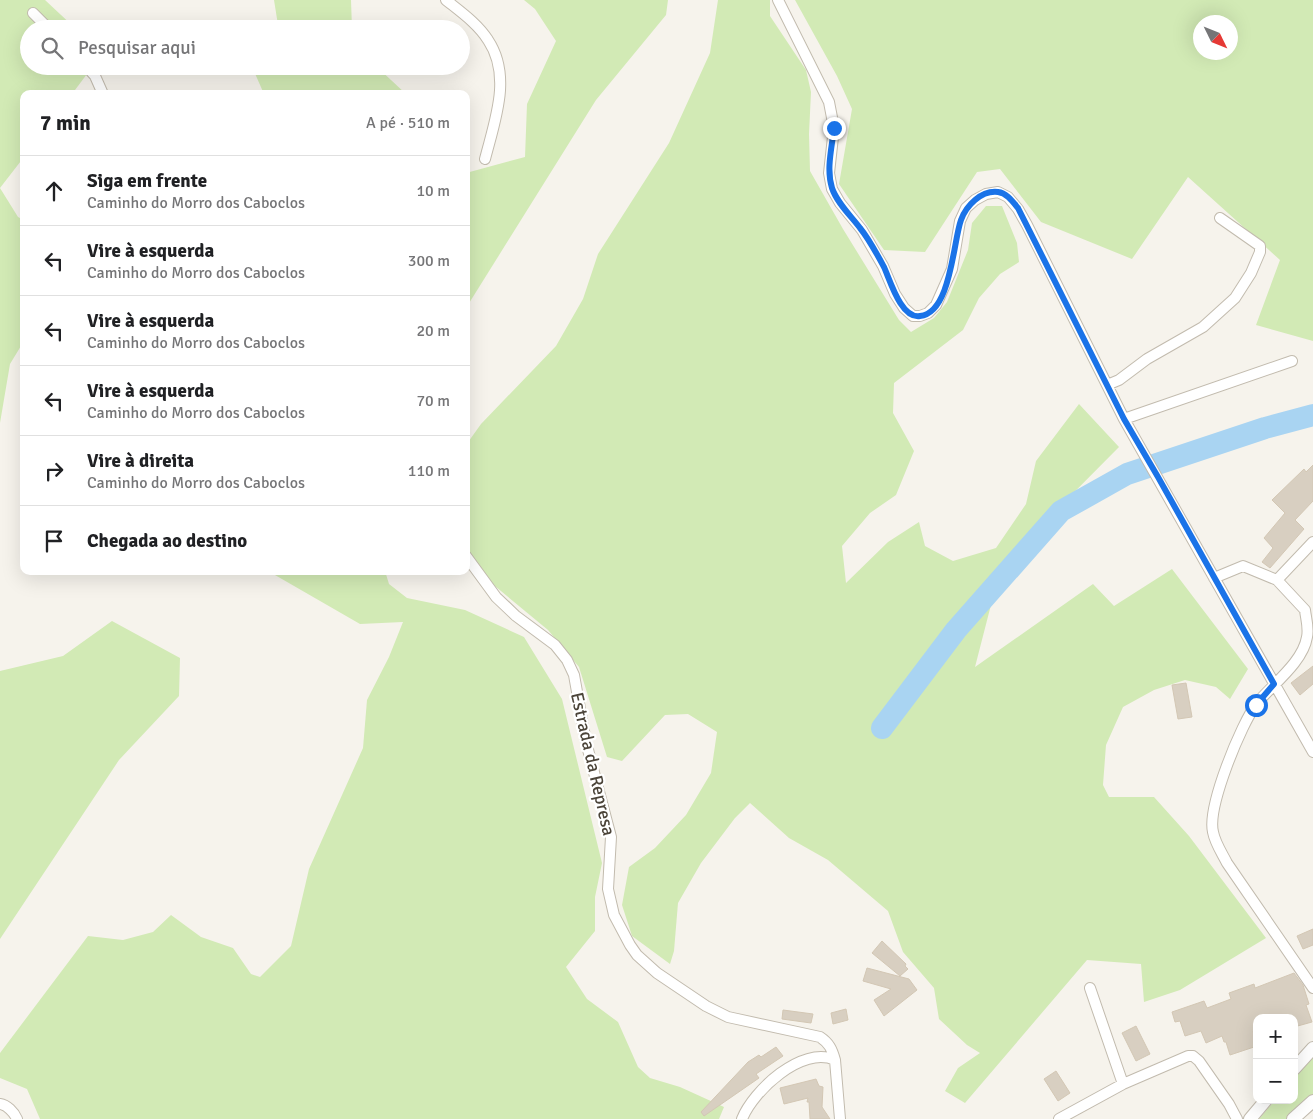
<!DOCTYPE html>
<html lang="pt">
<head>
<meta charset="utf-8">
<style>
	:root { --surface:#fff; --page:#f2f2f2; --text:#202124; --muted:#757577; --line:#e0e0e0 }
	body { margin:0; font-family:Signika,sans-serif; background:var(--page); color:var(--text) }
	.controls { position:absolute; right:15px; bottom:15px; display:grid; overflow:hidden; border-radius:10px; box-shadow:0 5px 20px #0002 }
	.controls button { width:45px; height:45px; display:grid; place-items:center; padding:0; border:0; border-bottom:1px solid var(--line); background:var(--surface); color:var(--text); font:25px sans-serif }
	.compass { position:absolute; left:1193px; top:15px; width:45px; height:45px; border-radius:50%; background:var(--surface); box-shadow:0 5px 20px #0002; rotate:133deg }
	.stop { position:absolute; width:15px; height:15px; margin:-11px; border:4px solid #1a73e8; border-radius:50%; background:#fff }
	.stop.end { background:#1a73e8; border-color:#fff; box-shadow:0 1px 5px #0008 }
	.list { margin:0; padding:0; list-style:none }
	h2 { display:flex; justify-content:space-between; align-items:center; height:65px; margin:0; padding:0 20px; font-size:21px }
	h2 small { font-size:16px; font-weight:400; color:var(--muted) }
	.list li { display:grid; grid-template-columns:32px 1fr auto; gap:15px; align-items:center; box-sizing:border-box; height:70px; padding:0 20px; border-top:1px solid var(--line) }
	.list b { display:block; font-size:19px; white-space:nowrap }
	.list p { margin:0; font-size:16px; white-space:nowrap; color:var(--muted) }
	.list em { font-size:16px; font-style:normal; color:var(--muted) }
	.icon { flex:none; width:28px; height:28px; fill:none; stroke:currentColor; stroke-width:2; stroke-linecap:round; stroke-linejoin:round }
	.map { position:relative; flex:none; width:1313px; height:1119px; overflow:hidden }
	.search { position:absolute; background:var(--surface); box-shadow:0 5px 20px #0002; left:20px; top:20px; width:450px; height:55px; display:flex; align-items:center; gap:12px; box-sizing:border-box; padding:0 18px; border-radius:28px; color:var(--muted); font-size:19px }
	.panel { position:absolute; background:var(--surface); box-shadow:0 5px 20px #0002; left:20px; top:90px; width:450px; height:485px; border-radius:10px }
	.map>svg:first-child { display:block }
	.green { fill:#d2eab5; fill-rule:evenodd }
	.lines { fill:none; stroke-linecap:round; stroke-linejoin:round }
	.river { stroke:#a9d4f2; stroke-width:22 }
	.building { fill:#d8cfc1; stroke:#d3c7b4 }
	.minor-casing { stroke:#c2bbae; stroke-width:12 }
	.tertiary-casing { stroke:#c2bbae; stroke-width:14 }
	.minor { stroke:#fff; stroke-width:10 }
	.tertiary { stroke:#fff; stroke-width:12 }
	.route { stroke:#1a73e8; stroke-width:6 }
	.labels { text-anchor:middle; stroke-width:4.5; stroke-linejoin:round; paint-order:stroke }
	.street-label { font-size:18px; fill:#4b4439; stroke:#fff }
</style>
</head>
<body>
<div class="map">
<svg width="1313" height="1119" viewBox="0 0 1313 1119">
	<rect width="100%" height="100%" fill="#f6f3ec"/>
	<path class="green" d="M0,0H45L76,29H29V66H93L72,94H24V157L0,188L18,217L24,220V341L10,364L0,423Z
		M274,0H351L352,29H276L278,25Z
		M524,0H668L666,15L596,100L466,308V173L525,157L527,104L556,41L535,9Z
		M718,0H770V16L806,70L811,92L809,134L810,171L843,229L899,320L911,332L934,318L947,302L968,250L972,223L986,206H1002L1017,243L1019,262L1000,274L979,298L963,330L894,383L893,413L914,451L896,495L870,513L842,546L846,583L888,542L919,522L925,546L953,561L996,548L1026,504L1036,461L1079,404L1119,447L1001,566L975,667L1093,584L1114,606L1172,569L1248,669L1230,699L1216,687L1185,680L1154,690L1123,707L1106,745L1103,785L1109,797H1154L1189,836L1266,938L1180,990L1144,1002L1141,964L1087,960L965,1103L945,1091L958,1068L980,1053L967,1045L939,1019L934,988L903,952L888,911L828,860L789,838L750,803L735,818L701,863L678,903L674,951L670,964L632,936L622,905L629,867L655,848L686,815L711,773L717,732L688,714L665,715L622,761L607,757L579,667L548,630L484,577L470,553L466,544V445L481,424L556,346L583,299L598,254L669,143L710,53Z
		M795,0H1313V341L1256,325L1280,260L1188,177L1132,259L1041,222L1000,169L977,172L925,252L884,250L839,184L852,109L837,76ZM1200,22H1230V52H1200Z
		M254,66H376L406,94H264L253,69Z
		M268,571H385L389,584L407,598L465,610L524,637L562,699L602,863L595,897V931L566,967L587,999L618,1022L638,1067L650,1078L680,1087L724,1107L719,1119H40L27,1089L0,1078V1053L88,936L123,940L153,932L171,915L201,937L233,948L251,974L260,977L291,946L309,869L363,748L367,700L389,657L403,622L360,624Z
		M112,621L180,658L179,696L119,760L0,939V671L63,656Z
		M1313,1057V1095L1290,1119H1259L1275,1100H1294V1078Z"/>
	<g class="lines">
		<path class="river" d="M882,728L956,630L1061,511L1127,474L1265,428L1313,415"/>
	</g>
	<path class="building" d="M1313,465V501L1295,520L1304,529L1270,568L1262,562L1273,548L1264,538L1285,513L1272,500L1304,469L1306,472Z
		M1313,666V684L1300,695L1291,683Z
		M1186,683L1192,717L1178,719L1172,685Z
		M1313,929V945L1303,949L1297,936Z
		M882,941L906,964L905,966L908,969L900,976L872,953Z
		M867,968L909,979L917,990L884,1016L874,1000L891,989L863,981Z
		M1294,973L1303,985L1309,1004L1306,1005L1312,1022L1294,1027V1018H1257V1029L1253,1031L1257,1046L1230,1055L1226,1042H1224L1222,1036L1206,1043L1201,1031L1185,1036L1180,1021L1175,1022L1172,1012L1204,1001L1207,1008L1231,999L1229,993L1254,984L1255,988Z
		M846,1009L848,1020L833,1024L831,1013Z
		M783,1010L813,1014L811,1023L782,1019Z
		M1136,1026L1150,1054L1136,1061L1122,1033Z
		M776,1047L783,1056L756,1074L759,1078L704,1116L701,1112L748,1062L759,1055L761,1057Z
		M1056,1071L1070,1093L1058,1101L1044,1079Z
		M816,1079L819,1086L823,1087L822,1107L830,1119H810L809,1102H807L808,1098L784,1104L780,1088Z"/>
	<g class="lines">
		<defs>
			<path id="minor" d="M446,0C461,12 478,24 488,40C512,76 495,120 485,159
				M778,0L829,102L834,128L829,173L832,189L840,203L862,230L883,266L895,294L904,308L913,316H920L928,313L936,305L952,269L960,221L966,208L975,200L986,194L998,192L1008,197L1018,209L1027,225L1124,419L1313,752
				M33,13L49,29
				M86,66L95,76L103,94
				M1107,385L1119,380L1147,359L1203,327L1235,298L1251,273L1260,252V246L1220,218
				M1124,419L1292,361
				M466,556L496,597L516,616L555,645L567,660L574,675L586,742L611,837L608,889L614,915L630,945L637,955L657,973L706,1006L728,1017L820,1037C829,1043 832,1049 835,1060
				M1214,578L1243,566L1277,580L1305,610C1306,619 1309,628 1307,637C1303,662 1273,684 1257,703C1241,724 1207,807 1213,832C1215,843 1222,853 1227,863L1313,988
				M1277,580L1313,542
				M1090,988L1123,1084
				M0,1104C7,1105 14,1112 17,1119
				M742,1119C753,1091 802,1045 835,1060L840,1119
				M1059,1119L1123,1084L1188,1056H1193L1199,1061L1229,1104L1237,1119"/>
			<path id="tertiary" d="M1294,1069L1313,1048
				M1250,1119L1266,1100
				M1293,1119L1313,1101"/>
		</defs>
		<use href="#minor" class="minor-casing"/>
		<use href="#tertiary" class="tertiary-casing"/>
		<use href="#minor" class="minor"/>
		<use href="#tertiary" class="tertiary"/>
	</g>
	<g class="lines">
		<path class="route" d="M834,128C832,147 826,169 832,188C837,203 851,216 860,228C869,239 877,254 884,267C890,280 901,319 920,316C951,313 953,242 961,220C966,206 981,190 998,192C1007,193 1013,202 1018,208L1124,419L1158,477L1274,684L1256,705"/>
	</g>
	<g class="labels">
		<g class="street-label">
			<text transform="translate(593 764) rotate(77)" y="6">Estrada da Represa</text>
		</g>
	</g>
</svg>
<div class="controls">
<button>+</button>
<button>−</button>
</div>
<svg class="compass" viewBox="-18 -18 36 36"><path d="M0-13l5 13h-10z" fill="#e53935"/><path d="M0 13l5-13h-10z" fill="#757577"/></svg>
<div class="stop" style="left:1256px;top:705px"></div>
<div class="stop end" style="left:834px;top:128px"></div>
<div class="search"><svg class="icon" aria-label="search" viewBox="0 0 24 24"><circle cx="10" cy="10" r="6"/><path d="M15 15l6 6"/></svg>Pesquisar aqui</div>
<section class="panel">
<h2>7 min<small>A pé · 510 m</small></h2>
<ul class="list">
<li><svg class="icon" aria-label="ahead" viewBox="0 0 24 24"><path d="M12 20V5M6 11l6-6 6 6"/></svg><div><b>Siga em frente</b><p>Caminho do Morro dos Caboclos</p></div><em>10 m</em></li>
<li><svg class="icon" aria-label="left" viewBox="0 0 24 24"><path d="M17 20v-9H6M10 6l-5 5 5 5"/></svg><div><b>Vire à esquerda</b><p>Caminho do Morro dos Caboclos</p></div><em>300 m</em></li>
<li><svg class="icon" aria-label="left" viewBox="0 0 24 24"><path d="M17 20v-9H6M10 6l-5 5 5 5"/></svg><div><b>Vire à esquerda</b><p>Caminho do Morro dos Caboclos</p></div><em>20 m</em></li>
<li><svg class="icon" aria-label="left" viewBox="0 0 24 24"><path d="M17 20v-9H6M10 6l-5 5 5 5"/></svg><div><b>Vire à esquerda</b><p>Caminho do Morro dos Caboclos</p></div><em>70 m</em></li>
<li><svg class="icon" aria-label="right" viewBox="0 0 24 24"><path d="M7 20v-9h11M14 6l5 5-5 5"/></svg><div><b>Vire à direita</b><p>Caminho do Morro dos Caboclos</p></div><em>110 m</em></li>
<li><svg class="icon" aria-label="arrive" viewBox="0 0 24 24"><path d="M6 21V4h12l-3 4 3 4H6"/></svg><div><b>Chegada ao destino</b></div></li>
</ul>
</section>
</div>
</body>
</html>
